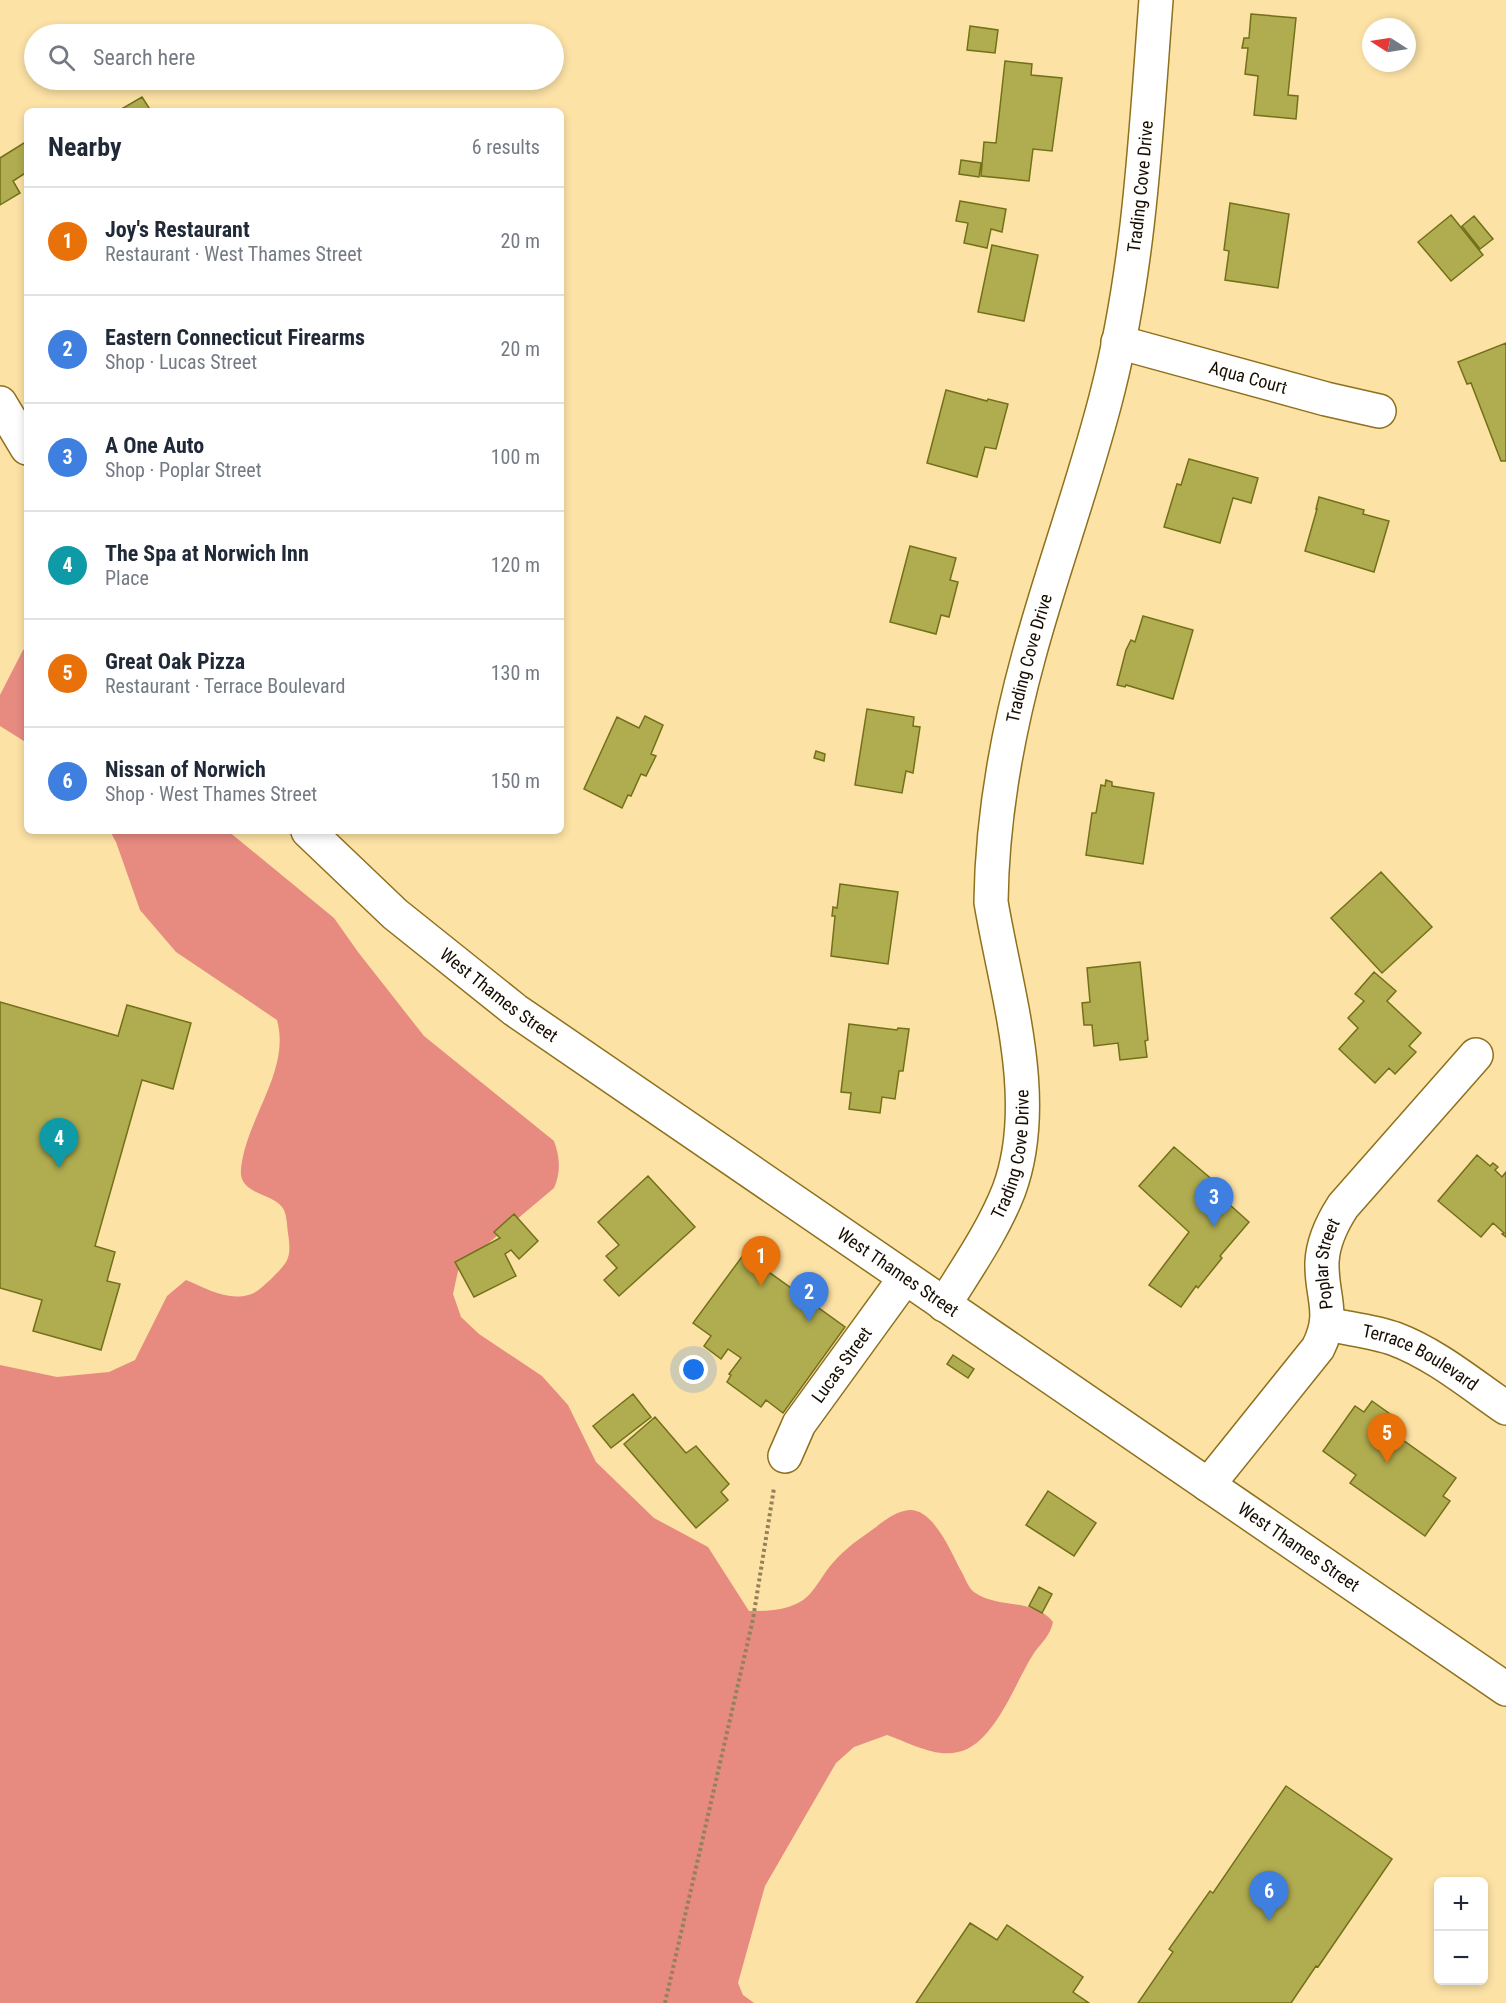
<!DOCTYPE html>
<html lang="en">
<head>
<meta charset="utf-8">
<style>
	:root { --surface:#fff; --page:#f2f2f3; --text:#1f2937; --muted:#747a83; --line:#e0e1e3; --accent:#395bcd }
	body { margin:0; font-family:"Roboto Condensed",sans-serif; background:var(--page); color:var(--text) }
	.controls { position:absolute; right:18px; bottom:18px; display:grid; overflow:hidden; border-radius:9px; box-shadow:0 3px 9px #0003 }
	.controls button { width:54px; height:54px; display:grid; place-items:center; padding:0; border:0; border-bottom:2px solid var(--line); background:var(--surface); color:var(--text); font:30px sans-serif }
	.compass { position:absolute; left:1362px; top:18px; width:54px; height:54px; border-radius:50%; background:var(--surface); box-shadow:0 3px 9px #0003; rotate:282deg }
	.you { position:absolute; left:694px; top:1370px; width:21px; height:21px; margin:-15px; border:4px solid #fff; border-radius:50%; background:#1a73e8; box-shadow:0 0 0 9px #1a73e833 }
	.badge { display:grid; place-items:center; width:39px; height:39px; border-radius:50%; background:var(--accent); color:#fff; font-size:20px; font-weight:700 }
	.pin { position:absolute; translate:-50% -50px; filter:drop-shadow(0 2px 3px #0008) }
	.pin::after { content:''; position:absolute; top:32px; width:21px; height:18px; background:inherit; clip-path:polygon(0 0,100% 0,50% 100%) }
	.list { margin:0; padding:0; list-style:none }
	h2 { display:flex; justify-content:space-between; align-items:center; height:78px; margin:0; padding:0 24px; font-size:26px }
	h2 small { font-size:20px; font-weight:400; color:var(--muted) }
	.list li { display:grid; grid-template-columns:39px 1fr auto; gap:18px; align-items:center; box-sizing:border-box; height:108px; padding:0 24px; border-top:2px solid var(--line) }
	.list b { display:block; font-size:22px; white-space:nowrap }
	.list p { margin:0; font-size:20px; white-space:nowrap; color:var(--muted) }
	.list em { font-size:20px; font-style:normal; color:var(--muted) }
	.icon { flex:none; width:33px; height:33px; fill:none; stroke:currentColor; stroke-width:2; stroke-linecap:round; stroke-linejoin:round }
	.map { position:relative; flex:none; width:1506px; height:2003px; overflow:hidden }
	.search { position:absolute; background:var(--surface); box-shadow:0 3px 9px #0003; left:24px; top:24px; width:540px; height:66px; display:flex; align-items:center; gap:15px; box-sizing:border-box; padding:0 21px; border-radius:33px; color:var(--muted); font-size:22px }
	.panel { position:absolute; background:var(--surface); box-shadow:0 3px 9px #0003; left:24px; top:108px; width:540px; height:726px; border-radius:9px }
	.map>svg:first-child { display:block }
	.forest { fill:#e78a80 }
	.building { fill:#b0ac50; stroke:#73701a; stroke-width:1.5 }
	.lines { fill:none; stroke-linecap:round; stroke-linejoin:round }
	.minor-casing { stroke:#8e701d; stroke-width:36 }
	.secondary-casing { stroke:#8e701d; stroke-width:36 }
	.path { stroke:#94815a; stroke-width:4; stroke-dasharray:3 3; stroke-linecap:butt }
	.minor { stroke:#fff; stroke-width:33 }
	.secondary { stroke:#fff; stroke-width:33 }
	.labels { text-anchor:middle; stroke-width:4.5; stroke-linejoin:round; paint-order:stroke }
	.street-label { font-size:18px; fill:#170d00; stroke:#fff }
</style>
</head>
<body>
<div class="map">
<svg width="1506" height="2003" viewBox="0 0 1506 2003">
	<rect width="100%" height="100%" fill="#fce2a5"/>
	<path class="forest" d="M27,647V743L0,726V695L23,650Z
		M110,831H228L334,918L358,952L424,1036L554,1141C560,1157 561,1172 554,1188L466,1262L458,1271L453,1294L461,1317L479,1334L542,1376L568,1405L596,1462L654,1518L708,1547L749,1611C766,1611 782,1611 798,1603C813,1596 820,1578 831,1565C840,1554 853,1543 865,1535C877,1527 890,1514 904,1511C931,1503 950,1550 960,1569C964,1575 968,1588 974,1592C999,1610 1034,1597 1053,1622C1050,1636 1042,1642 1034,1653C1015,1682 995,1744 958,1752C935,1758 908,1742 887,1735L854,1747L836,1763L765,1886L738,1983L743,1995L754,2003H0V1365L57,1377L109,1372L135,1360L167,1296L186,1280C205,1288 227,1301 248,1295C257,1293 263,1286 270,1280C288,1262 292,1259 288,1233C287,1226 287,1217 284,1210C275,1192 238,1196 241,1169C246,1118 291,1071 277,1020L176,952L140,910L116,842Z"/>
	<path class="building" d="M1251,14L1296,18L1288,95L1298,96L1296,119L1254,115L1258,76L1245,74L1248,48H1242L1244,38H1249Z
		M970,26L998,30L995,53L967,50Z
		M1005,61L1032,64L1031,75L1062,78L1052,151L1033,149L1029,181L981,176L984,142L996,143Z
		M142,97L151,111H118Z
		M27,141V172L13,181L20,193L0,205V158Z
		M961,160L981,163L979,177L959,174Z
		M960,201L1006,209L1002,232L991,229L987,248L964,243L968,223L956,221Z
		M1230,203L1289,214L1278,288L1225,280L1229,251L1224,250Z
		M1451,215L1483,255L1451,281L1418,242Z
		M1474,216L1493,239L1480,249L1462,226Z
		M992,245L1038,255L1024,321L978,312Z
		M1506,343V461H1501L1471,383L1467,384L1458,362Z
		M946,390L987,401L988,399L1008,404L996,449L985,447L977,477L927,463Z
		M1189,459L1258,478L1251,503L1233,498L1220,543L1164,527L1177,484L1181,485Z
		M1319,497L1364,510L1363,514L1389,521L1374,572L1305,551L1317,509H1316Z
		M910,546L956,558L950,580L958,582L949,617L941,615L936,634L890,622Z
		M1143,616L1193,630L1173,699L1126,685L1125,687L1117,685L1126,650L1131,640L1135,642Z
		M867,709L914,717L913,726L920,727L913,773L906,771L902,793L855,785Z
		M645,716L663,725L651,754L656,756L646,776L641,774L631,796L628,795L622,808L584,789L617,717L639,728Z
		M816,751L825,754L824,761L814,758Z
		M1106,780L1112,782V786L1154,793L1143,864L1086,855L1092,813H1096L1101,785L1105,786Z
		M1381,872L1432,927L1382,973L1331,918Z
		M840,884L898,892L888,964L831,956L835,916H832L833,907L837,908Z
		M1140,962L1148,1040L1145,1041L1147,1057L1120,1060L1118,1043L1094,1046L1092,1025H1084L1082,1003L1090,1002L1087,968Z
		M1374,972L1396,991L1387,1001L1421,1033L1409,1046L1416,1052L1395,1074L1389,1068L1375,1083L1339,1049L1358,1028L1348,1018L1364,1001L1355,994Z
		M0,1002L118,1036L127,1005L191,1023L173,1089L142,1080L95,1246L115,1252L107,1281L120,1284L101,1350L33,1331L42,1300L0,1288Z
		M849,1024L897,1030L898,1028L909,1029L903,1071H899L895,1099L882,1097L880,1113L849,1109L851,1093L841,1092Z
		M1174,1147L1215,1182L1210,1187L1249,1222L1220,1256L1222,1258L1198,1288L1196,1286L1181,1307L1149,1285L1189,1232L1139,1186Z
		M1477,1155L1490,1166L1493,1163L1498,1167L1495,1170L1502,1177L1506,1172V1237L1502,1234L1504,1233L1493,1223L1481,1237L1438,1201Z
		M648,1176L695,1227L619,1296L604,1280L617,1268L606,1256L619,1245L598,1222Z
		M514,1214L538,1241L519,1259L511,1250L505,1254L516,1276L474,1297L455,1262L500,1238L494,1232Z
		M744,1254L845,1327L783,1413L766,1400L761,1407L727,1382L731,1375L729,1374L741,1358L728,1349L721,1359L704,1346L711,1336L693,1323Z
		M953,1355L974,1369L968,1378L947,1364Z
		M633,1394L651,1417L611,1448L593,1426Z
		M1372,1401L1397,1419L1389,1430L1456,1478L1443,1496L1450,1501L1425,1536L1350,1483L1356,1475L1323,1451L1355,1406L1364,1412Z
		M655,1417L686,1453L696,1446L729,1484L721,1492L728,1500L696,1528L624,1444Z
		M1048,1491L1096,1523L1074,1556L1026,1525Z
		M1039,1587L1052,1594L1042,1613L1029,1606Z
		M1286,1786L1392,1859L1318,1967L1316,1966L1291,2003H1138L1173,1952L1169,1949L1210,1891L1213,1893Z
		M970,1923L997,1940L1007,1925L1083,1977L1073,1992L1089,2003H916Z"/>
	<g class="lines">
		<defs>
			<g id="minor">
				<path id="s1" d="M1118,342L1326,399L1379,411"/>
				<path id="s2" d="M944,1305C967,1268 993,1231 1009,1190C1042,1100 1006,992 991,902C992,819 1007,735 1029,655C1053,566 1086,479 1108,390C1140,263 1146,130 1156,0"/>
				<path id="s3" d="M1327,1324C1349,1329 1373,1331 1395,1339C1435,1354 1471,1384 1506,1408"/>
				<path id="s4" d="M785,1456L799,1424L905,1278"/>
				<path id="s5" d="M1208,1485L1318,1348C1336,1312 1321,1298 1322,1262C1323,1241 1332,1223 1343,1206L1476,1055"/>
			</g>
			<g id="secondary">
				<path d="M0,403L27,448"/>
				<path id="s6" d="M308,831L395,914L515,1010L1506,1689"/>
			</g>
		</defs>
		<use href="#minor" class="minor-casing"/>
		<use href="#secondary" class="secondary-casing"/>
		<path class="path" d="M665,2003L753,1619L774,1488"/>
		<use href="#minor" class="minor"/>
		<use href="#secondary" class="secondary"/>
	</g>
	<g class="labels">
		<g class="street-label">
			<text dy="6" stroke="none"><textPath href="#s2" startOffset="1158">Trading Cove Drive</textPath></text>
			<text dy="6" stroke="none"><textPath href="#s1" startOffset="135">Aqua Court</textPath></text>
			<text dy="6" stroke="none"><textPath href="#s2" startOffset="672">Trading Cove Drive</textPath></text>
			<text dy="6" stroke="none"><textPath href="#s6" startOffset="252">West Thames Street</textPath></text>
			<text dy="6" stroke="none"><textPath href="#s2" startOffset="168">Trading Cove Drive</textPath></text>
			<text dy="6" stroke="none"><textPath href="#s5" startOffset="262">Poplar Street</textPath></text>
			<text dy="6" stroke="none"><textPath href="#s6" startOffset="738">West Thames Street</textPath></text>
			<text dy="6" stroke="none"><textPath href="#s3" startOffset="100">Terrace Boulevard</textPath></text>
			<text dy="6" stroke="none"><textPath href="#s4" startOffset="108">Lucas Street</textPath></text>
			<text dy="6" stroke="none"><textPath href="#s6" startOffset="1224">West Thames Street</textPath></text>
		</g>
	</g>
</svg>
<div class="controls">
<button>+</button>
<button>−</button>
</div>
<svg class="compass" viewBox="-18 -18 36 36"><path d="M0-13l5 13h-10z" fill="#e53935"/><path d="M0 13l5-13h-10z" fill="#747a83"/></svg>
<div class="you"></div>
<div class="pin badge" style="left:761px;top:1286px;background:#e8710a">1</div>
<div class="pin badge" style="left:809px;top:1322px;background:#3f7fe0">2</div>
<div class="pin badge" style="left:1214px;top:1227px;background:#3f7fe0">3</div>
<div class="pin badge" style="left:59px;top:1168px;background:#0f9aa8">4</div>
<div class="pin badge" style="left:1387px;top:1463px;background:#e8710a">5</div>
<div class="pin badge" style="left:1269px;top:1921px;background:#3f7fe0">6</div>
<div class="search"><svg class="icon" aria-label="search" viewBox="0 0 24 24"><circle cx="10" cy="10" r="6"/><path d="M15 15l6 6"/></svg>Search here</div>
<section class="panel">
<h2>Nearby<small>6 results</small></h2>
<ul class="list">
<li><span class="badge" style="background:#e8710a">1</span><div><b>Joy's Restaurant</b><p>Restaurant · West Thames Street</p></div><em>20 m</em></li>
<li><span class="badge" style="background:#3f7fe0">2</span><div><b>Eastern Connecticut Firearms</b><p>Shop · Lucas Street</p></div><em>20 m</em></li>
<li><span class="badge" style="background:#3f7fe0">3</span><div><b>A One Auto</b><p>Shop · Poplar Street</p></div><em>100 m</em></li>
<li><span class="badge" style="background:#0f9aa8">4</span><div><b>The Spa at Norwich Inn</b><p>Place</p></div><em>120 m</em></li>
<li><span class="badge" style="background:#e8710a">5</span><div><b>Great Oak Pizza</b><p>Restaurant · Terrace Boulevard</p></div><em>130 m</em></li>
<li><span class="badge" style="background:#3f7fe0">6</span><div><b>Nissan of Norwich</b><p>Shop · West Thames Street</p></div><em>150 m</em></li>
</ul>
</section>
</div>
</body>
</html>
